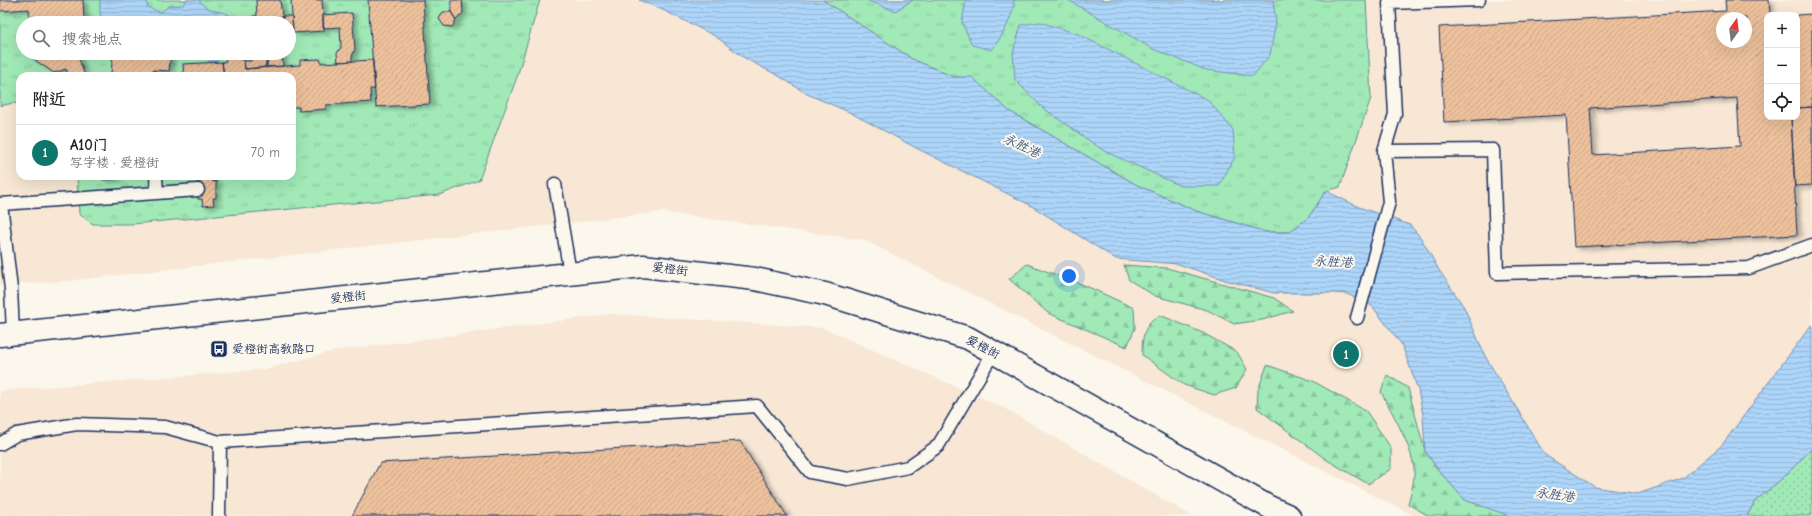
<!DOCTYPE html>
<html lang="zh">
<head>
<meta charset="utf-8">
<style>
	:root { --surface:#fff; --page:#f6f6f6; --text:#222; --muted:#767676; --line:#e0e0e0; --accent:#0f766e }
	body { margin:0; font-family:"Comic Neue","LXGW WenKai TC",sans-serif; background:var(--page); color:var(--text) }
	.controls { position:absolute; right:12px; top:12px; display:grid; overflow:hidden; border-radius:8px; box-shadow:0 4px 16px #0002 }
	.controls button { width:36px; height:36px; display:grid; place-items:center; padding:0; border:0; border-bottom:1px solid var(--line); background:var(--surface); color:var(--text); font:20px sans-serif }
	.compass { position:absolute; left:1716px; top:12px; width:36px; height:36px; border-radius:50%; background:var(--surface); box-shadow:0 4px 16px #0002; rotate:14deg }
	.you { position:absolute; left:1069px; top:276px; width:14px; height:14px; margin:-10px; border:3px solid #fff; border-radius:50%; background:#1a73e8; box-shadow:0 0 0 6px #1a73e833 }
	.badge { display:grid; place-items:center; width:26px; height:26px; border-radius:50%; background:var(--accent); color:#fff; font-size:13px; font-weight:700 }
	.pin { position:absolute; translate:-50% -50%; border:2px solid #fff; box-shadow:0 1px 4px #0006 }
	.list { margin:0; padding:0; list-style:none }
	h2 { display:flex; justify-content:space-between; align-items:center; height:52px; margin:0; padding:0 16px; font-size:17px }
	h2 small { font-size:13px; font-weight:400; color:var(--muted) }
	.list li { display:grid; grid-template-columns:26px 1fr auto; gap:12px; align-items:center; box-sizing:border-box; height:56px; padding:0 16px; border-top:1px solid var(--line) }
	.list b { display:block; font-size:15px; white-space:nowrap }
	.list p { margin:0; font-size:13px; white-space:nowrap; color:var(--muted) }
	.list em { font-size:13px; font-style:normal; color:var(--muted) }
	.icon { flex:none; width:22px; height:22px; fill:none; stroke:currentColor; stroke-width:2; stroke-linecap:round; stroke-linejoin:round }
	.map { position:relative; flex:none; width:1812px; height:516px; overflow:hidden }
	.search { position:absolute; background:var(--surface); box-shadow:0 4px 16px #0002; left:16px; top:16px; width:280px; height:44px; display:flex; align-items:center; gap:10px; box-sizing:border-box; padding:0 14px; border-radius:22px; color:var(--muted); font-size:15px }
	.panel { position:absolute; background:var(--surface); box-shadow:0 4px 16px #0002; left:16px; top:72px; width:280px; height:108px; border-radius:12px }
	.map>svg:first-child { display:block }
	.built { fill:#f7e7d4; fill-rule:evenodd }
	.grass { fill:url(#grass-dots); stroke:#5e8c8a }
	.forest { fill:url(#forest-firs); stroke:#5e8c8a }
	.park { fill:url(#park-tufts); stroke:#5e8c8a; fill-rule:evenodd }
	.water { fill:url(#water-rules); stroke:#7393ba }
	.building { fill:url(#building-hatch); stroke:#1b2f5e; fill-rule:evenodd; filter:url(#shadow) }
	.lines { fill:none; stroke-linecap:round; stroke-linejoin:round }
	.service-casing { stroke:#1b2f5e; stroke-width:15 }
	.tertiary-casing { stroke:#1b2f5e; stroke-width:25 }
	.service { stroke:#fbf7ec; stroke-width:12 }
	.tertiary { stroke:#fbf7ec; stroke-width:22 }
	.labels { text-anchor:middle; stroke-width:4; stroke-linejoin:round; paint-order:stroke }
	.street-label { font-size:12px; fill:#1b2f5e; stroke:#fbf7ec }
	.poi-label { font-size:12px; fill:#1b2f5e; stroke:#fbf7ec; text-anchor:start }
	.water-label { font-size:13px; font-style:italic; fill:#405884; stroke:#fbf7ec }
</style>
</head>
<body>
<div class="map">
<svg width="1812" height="516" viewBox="0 0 1812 516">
	<defs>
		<pattern id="grass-dots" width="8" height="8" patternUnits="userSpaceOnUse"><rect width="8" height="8" fill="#a1e9b7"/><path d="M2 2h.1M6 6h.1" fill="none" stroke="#8ac8a0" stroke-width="1.8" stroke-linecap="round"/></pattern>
		<pattern id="forest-firs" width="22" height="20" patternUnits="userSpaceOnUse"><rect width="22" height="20" fill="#a1e9b7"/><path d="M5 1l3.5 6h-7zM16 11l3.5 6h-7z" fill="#8ac8a0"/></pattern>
		<pattern id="park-tufts" width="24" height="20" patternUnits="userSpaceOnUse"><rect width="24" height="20" fill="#a1e9b7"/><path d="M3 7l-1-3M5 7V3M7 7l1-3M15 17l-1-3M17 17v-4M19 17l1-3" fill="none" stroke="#8ac8a0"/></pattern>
		<pattern id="water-rules" width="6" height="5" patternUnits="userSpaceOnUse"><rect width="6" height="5" fill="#add5f8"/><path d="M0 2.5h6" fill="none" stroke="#94b7d7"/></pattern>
		<pattern id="building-hatch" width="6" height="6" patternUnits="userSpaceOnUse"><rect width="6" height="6" fill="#edc19c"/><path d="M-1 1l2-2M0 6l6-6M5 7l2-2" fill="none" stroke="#cba689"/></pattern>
		<filter id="shadow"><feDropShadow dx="4.5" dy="2.5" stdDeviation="2" flood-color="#0004"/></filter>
	</defs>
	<rect width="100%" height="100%" fill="#fbf7ec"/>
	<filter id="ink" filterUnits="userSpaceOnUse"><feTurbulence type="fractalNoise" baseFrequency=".025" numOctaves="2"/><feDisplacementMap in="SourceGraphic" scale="8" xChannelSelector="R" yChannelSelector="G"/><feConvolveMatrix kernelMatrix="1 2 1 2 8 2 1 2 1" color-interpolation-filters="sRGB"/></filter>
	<g filter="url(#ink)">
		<path class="built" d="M0,0H1812V516L1413,515L864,240L662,212L67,281L0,285ZM1767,15H1797V117H1767ZM1722,18H1746V42H1722ZM23,23H289V53H23ZM20,76H292V176H20Z
			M612,314L823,328L1004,408L1192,516H0V391L266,369L334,351Z"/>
		<path class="grass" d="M1812,448V516H1747L1755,501L1785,476Z"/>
		<path class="forest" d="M1027,264L1084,285L1134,308L1135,328L1127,347L1048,313L1009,279Z
			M1124,265L1167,268L1274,298L1293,311L1262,320L1234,324L1207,310L1155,296L1129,280Z
			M1160,315L1203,333L1237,352L1247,369L1236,388L1214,395L1184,385L1142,355C1142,337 1143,325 1160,315Z
			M1267,365L1313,381L1366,411L1391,448V469L1368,484L1327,460L1257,408L1258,390Z
			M1387,375L1408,388L1425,451L1439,471L1465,500L1507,514L1506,516H1429L1408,504C1410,495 1414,484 1414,474C1416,453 1391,411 1381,392Z"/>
		<path class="park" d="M0,0H540L517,77L479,180L439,195L132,224H93L79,214L77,176H292V76H20V104L13,103L0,106ZM23,23H289V53H23Z
			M823,0H1366L1371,98L1340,187L1326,191L1308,218L1289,232H1266L1196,211L1137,185L1009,111L972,78L954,77L912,59Z"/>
		<path class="water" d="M100,0H147V6L153,10L161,12L169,6L183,5L186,0H199C207,12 216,10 228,14L232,23H107L103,21L100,13Z
			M639,0H823L912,59L954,77H972L1009,111L1137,185L1196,211L1266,232H1289L1308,218L1326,191L1359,207L1410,225L1421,238L1439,270L1464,307L1485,356L1545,455L1595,487L1638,494L1683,478L1722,445L1812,324V448L1785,476L1755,501L1747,516H1510L1465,500L1439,471L1425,451L1423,415L1418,390L1402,345L1372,306L1347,294L1334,293H1274L1225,280L1178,264L1116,259L1030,205L918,149L849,112L807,94L779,76L746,59L715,36L665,11Z
			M866,0H913L895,11Z
			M966,0H1014C1013,19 1003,34 992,50L972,45L962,22Z
			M1068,0H1273L1276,22L1270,55L1253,76L1206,70L1153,49Z
			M1040,22L1078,34L1208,100L1233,130L1235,157L1219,186H1181L1104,151L1043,108L1015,80L1013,53L1021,25Z
			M213,53H225L217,61H208Z"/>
		<path class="building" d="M0,0H83L84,19H79V23H30L29,9L0,11Z
			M256,0H280L283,23H253V16H257Z
			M291,0H322L324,31L293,33Z
			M368,0H423L430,104L376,107Z
			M451,0H462L463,13L456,20L451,12Z
			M1725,0H1769L1770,15H1767V117H1791L1797,235L1574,247L1566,115L1444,122L1439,27L1726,11ZM1722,18H1746V42H1722ZM1737,98L1740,146L1593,155L1590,108Z
			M443,12H451L456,20L452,27L444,26L439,19Z
			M352,13L355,49L352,56V61L338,62L337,53L341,47L340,27L323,28V15Z
			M1812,14V107L1797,108V15Z
			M283,16H292L293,30H289V23H283Z
			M32,53H51L57,57L69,53H77L85,76H69L66,69L54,73L32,58Z
			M113,53H171L169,71L153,70L152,76L111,73Z
			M254,53H268L265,67L245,69L244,61H251Z
			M268,53H282L283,66L267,67Z
			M241,55V60H244L245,69L300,65V60L320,59L321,63L373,60L375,89H370L371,102L326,105V109L299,111V107H292V76H224L222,62L226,61L225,56Z
			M222,62L224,76H184L183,64Z
			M1812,107V185L1795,186L1791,117H1797V108Z
			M103,176H117V179L103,180Z
			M201,176H213V182L216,181V198H213L214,205L203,206L202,199H198L197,182H201Z
			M740,441L787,516H352L380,463Z"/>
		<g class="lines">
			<defs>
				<path id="service" d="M1384,151L1493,150L1497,273L1749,268L1812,245
					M156,176L157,193
					M555,184L570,273
					M0,204H1L11,289L13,333
					M1,204L198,190
					M1357,318L1389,202L1384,151L1395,114L1389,3L1479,0
					M220,442L757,406L810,472L848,479L908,467L938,446L993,353
					M0,444L17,434L77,424L165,427L220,442L219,516"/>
				<path id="tertiary" d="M0,335L643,266L755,279L825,294L968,338L1269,507L1289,516"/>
			</defs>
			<use href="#service" class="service-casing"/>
			<use href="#tertiary" class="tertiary-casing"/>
			<use href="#service" class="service"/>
			<use href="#tertiary" class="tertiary"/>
		</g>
	</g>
	<defs>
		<symbol id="bus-square" viewBox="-11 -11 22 22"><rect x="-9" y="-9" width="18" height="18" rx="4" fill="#1b2f5e" stroke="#fbf7ec"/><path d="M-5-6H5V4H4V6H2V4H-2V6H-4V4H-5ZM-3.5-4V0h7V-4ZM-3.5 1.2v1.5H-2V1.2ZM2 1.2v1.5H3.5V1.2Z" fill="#fff"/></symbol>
	</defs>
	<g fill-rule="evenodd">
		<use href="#bus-square" x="209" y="339" width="20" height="20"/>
	</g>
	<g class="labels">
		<g class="street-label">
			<text transform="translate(670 269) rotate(7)" y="4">爱橙街</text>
			<text transform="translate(348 297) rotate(-6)" y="4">爱橙街</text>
			<text transform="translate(983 347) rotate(28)" y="4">爱橙街</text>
		</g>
		<g class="poi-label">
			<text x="232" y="353">爱橙街高教路口</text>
		</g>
		<g class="water-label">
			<text transform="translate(1022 145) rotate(25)" y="5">永胜港</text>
			<text transform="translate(1333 261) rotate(3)" y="5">永胜港</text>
			<text transform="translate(1555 494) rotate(8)" y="5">永胜港</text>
		</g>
	</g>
</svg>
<div class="controls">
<button>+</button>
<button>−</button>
<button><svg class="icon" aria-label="locate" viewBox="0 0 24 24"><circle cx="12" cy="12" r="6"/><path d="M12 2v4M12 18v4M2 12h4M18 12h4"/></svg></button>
</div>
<svg class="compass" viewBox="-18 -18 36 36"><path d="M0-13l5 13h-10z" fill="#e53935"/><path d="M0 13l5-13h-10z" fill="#767676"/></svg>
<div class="you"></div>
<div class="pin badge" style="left:1346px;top:354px">1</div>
<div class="search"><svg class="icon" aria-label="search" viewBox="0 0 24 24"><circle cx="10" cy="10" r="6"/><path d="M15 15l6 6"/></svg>搜索地点</div>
<section class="panel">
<h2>附近<small></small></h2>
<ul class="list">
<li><span class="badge">1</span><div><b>A10门</b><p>写字楼 · 爱橙街</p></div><em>70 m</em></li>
</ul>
</section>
</div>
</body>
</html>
